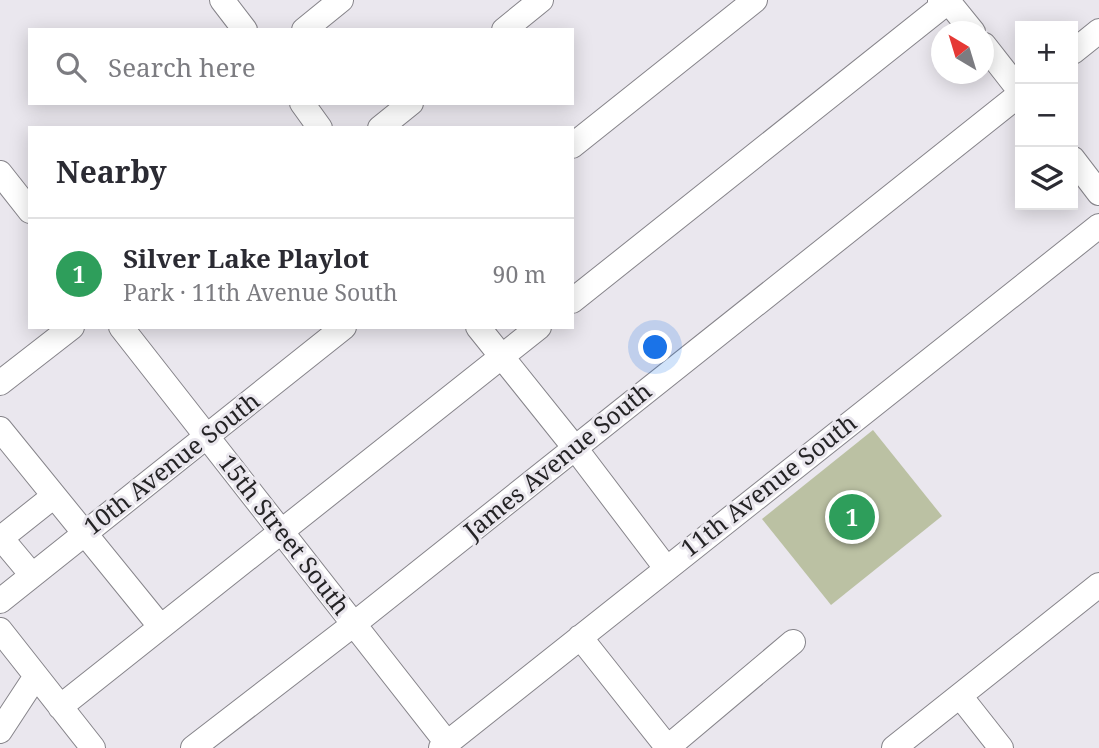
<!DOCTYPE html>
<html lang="en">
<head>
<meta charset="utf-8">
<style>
	:root { --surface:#fff; --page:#f7f7f7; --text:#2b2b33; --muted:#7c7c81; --line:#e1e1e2; --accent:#1a73e8 }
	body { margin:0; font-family:"Noto Serif",serif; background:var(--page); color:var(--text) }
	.controls { position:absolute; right:21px; top:21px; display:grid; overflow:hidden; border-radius:0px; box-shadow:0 4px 18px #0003 }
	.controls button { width:63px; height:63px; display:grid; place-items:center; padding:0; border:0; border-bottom:2px solid var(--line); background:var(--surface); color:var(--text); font:35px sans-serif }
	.compass { position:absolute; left:931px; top:21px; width:63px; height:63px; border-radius:50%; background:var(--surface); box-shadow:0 4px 18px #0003; rotate:322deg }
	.you { position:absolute; left:656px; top:348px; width:24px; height:24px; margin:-18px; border:5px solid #fff; border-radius:50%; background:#1a73e8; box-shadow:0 0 0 10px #1a73e833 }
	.badge { display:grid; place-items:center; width:46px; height:46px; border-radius:50%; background:var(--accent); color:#fff; font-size:23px; font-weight:700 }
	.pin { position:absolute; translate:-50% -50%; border:4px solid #fff; box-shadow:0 2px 7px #0006 }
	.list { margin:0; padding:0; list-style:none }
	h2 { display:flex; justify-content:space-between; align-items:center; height:91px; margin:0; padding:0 28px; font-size:30px }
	h2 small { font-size:23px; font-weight:400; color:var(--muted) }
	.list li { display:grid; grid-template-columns:46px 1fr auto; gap:21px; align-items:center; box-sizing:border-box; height:112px; padding:0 28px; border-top:2px solid var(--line) }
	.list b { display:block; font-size:26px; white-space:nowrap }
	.list p { margin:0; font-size:23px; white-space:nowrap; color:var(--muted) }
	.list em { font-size:23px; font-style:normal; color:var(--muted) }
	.icon { flex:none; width:38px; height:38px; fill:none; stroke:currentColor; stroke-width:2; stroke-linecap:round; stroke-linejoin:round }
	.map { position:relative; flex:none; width:1099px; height:748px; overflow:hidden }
	.search { position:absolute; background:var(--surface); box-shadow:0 4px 18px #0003; left:28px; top:28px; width:546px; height:77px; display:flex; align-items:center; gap:18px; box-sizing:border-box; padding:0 24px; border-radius:0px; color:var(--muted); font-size:26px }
	.panel { position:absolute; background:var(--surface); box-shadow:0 4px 18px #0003; left:28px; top:126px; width:546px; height:203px; border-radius:0px }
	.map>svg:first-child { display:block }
	.green { fill:#bbc1a3 }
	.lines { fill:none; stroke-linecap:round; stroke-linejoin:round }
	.minor-casing { stroke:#86848a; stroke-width:26 }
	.minor { stroke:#fff; stroke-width:24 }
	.labels { text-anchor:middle; stroke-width:6; stroke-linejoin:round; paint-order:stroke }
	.street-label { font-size:24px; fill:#252426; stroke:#eae7ee }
</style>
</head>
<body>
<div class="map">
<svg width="1099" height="748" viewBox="0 0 1099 748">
	<rect width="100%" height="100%" fill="#eae7ee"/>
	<path class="green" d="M873,430L942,516L831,605L762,519Z"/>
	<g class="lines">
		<defs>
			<path id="minor" d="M222,0L245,30
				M947,0L973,32
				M304,30L341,0
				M504,30L541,0
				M984,45L1020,91
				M1073,52L1099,31
				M302,103L320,128
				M380,128L411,103
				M572,146L755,0
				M1073,159L1099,193
				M0,173L30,211
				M572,301L940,8V0
				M121,327L447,743
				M478,327L575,448L666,568
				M0,383L72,327
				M0,429L160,626
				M32,575L1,538L54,496
				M0,601L344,327
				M0,630L93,748
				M580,637L668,748
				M960,696L1001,748
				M60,707L539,327
				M0,731L36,676
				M193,748L354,624L1020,94
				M441,748L1099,226
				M667,748L793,642
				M894,748L1099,585"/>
		</defs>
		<use href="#minor" class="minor-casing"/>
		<use href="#minor" class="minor"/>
	</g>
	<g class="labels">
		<g class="street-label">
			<text transform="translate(558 461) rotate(-39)" y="8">James Avenue South</text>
			<text transform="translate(172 464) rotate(-38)" y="8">10th Avenue South</text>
			<text transform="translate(769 486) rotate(-38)" y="8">11th Avenue South</text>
			<text transform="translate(284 535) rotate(52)" y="8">15th Street South</text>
		</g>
	</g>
</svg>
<div class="controls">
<button>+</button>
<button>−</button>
<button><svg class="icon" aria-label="layers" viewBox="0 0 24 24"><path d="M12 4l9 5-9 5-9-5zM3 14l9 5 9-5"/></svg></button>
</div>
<svg class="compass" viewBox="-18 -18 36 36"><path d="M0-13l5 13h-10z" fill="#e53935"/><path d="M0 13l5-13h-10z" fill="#7c7c81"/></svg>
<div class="you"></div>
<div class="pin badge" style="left:852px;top:517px;background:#2e9e5b">1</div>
<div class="search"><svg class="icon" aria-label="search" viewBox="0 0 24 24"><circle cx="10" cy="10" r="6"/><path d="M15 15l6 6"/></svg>Search here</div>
<section class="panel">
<h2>Nearby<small></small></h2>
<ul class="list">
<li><span class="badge" style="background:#2e9e5b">1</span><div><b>Silver Lake Playlot</b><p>Park · 11th Avenue South</p></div><em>90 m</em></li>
</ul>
</section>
</div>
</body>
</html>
